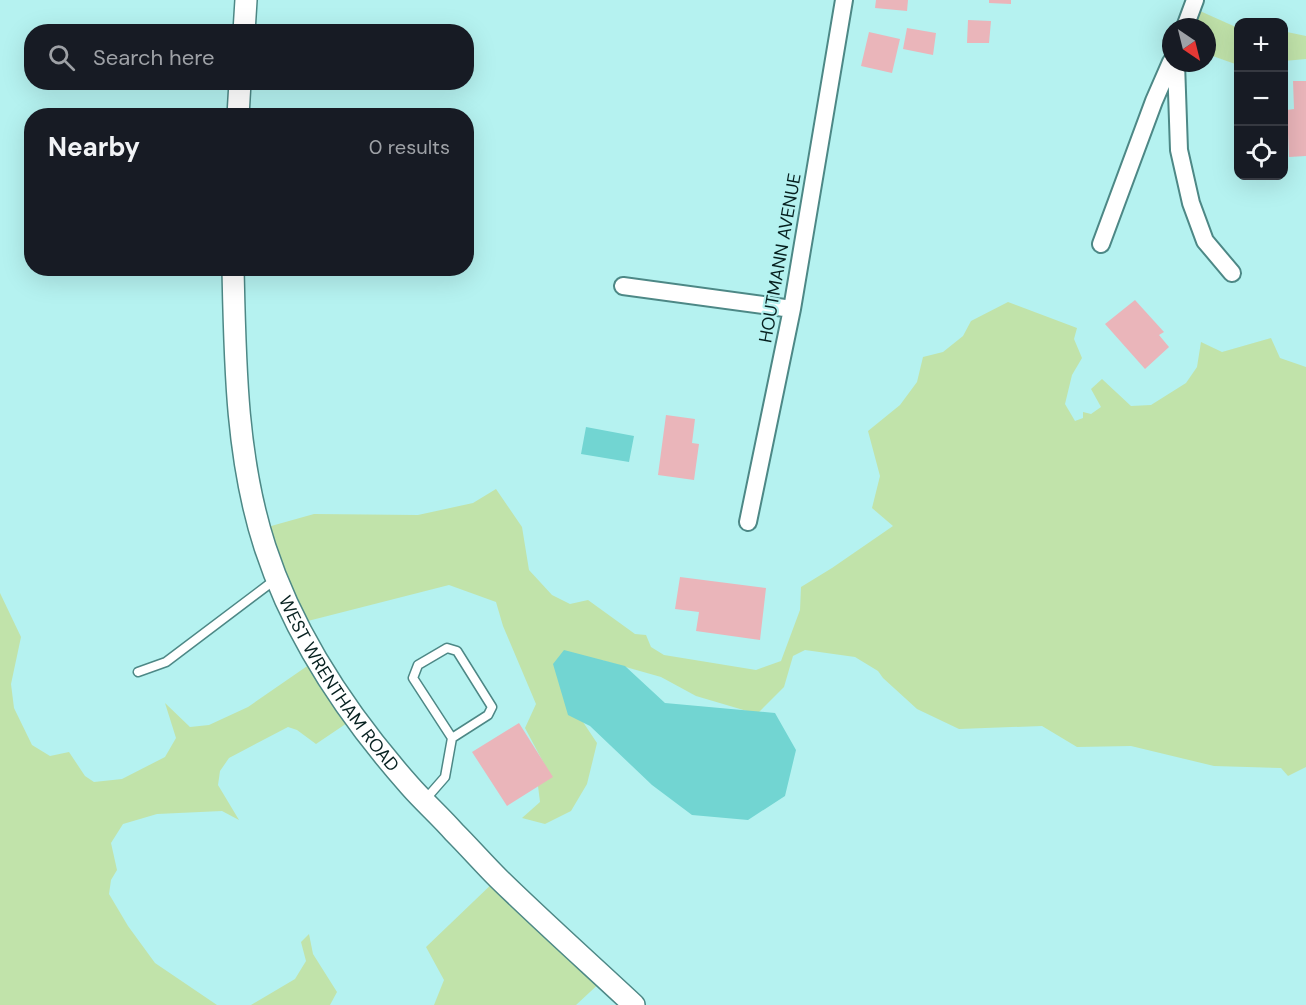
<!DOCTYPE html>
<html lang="en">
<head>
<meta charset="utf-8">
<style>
	:root { --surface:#171b24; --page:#20242c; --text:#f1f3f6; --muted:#9ea1a6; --line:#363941 }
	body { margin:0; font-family:"DM Sans",sans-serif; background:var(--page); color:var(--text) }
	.controls { position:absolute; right:18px; top:18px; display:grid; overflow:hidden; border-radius:12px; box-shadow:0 6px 24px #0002 }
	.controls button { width:54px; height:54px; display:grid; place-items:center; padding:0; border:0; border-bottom:2px solid var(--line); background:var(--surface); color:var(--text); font:30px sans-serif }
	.compass { position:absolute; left:1162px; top:18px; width:54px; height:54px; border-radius:50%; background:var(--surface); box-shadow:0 6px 24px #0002; rotate:145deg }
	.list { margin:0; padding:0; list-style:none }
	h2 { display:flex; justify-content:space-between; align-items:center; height:78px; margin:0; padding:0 24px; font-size:26px }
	h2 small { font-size:20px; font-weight:400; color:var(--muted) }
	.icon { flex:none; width:33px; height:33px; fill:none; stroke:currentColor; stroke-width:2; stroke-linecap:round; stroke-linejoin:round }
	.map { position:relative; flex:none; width:1306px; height:1005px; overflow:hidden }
	.search { position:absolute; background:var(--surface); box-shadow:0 6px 24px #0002; left:24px; top:24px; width:450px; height:66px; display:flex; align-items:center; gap:15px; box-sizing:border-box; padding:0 21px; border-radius:24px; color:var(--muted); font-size:22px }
	.panel { position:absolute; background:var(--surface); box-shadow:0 6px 24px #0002; left:24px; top:108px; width:450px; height:168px; border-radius:24px }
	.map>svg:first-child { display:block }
	.green { fill:#c1e3aa }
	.water { fill:#72d5d2 }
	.building { fill:#eab5ba }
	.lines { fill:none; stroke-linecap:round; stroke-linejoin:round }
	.service-casing { stroke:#4d8886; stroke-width:11 }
	.minor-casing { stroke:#4d8886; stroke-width:20 }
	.tertiary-casing { stroke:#4d8886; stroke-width:24 }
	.service { stroke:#fff; stroke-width:8 }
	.minor { stroke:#fff; stroke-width:16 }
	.tertiary { stroke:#fff; stroke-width:21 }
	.labels { text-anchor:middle; stroke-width:4.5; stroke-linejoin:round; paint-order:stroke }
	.street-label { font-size:18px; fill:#06201f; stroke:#b5f2f0 }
</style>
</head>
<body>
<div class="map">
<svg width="1306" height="1005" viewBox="0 0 1306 1005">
	<rect width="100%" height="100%" fill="#b5f2f0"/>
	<path class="green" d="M1191,7L1238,28V65L1207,54V27H1178Z
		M1287,32L1306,36V59L1284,61V33Z
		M1008,302L1077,328L1074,339L1082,358L1072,375L1065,404L1075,421L1083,418V412L1091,414L1101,407L1091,389L1102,379L1131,406L1151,405L1186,383L1197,367L1201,342L1222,352L1271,338L1280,358L1306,367V767L1288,776L1281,768L1214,766L1131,746L1077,747L1042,726L959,729L917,709L883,678L878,671L855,657L805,650L793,656L784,687L757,714L696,696L661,677L601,660L567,698L597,743L587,784L571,811L545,824L522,818L540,802L538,786L549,773L525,728L536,704L503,626L496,602L449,585L300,623L264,528L314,514L418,515L473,503L496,489L522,527L529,570L552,595L570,604L588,600L635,634L646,635L651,647L664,655L756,670L781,661L800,610L801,587L832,568L893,526L872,508L880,476L868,431L900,405L917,382L923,357L943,352L963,336L971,321Z
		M0,593L21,637L11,684L14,708L32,745L50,756L69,752L85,776L94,782L122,779L165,757L176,738L165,703L190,727L209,725L248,707L316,660L356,717L316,744L297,730L288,727L229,758L220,771L218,785L239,820L222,811L157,814L123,824L111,843L117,870L111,880L109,894L128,926L155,963L217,1005H0Z
		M497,879L604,979L576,1005H434L444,980L426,947Z
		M309,934L313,954L337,992L330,1005H251L295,979L306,961L301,942Z"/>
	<path class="water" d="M586,427L634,436L629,462L581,454Z
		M564,650L625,666L665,703L775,713L796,750L785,796L748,820L692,815L652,785L590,726L568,715L553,664Z"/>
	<path class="building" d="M876,0H908L907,11L875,8Z
		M989,0H1011V4L989,3Z
		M968,20L991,21L989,43H967Z
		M907,28L936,33L933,55L903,49Z
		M869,32L900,39L892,73L861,66Z
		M1293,81H1306V156L1289,157L1287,110L1294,109Z
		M1135,300L1164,332L1159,335L1169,347L1145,369L1105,324Z
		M666,415L695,419L692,443L699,444L694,480L658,475Z
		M680,577L766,588L760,640L696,631L699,612L675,609Z
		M519,723L553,777L507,806L472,752Z"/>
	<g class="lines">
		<defs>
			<path id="service" d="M138,672L166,662L276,579
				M424,801L445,777L452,738L413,678L418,665L447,648L457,651L492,707L488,715L452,738"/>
			<path id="minor" d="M1185,27L1195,0
				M1176,63L1179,150L1191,203L1205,241L1232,273
				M1101,244L1154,101L1171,62
				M623,286L792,309
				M748,522L792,309L844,0"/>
			<g id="tertiary">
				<path d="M244,32L246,0"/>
				<path d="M238,116L240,82"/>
				<path id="s1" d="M233,268C235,362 236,458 265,547C294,636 348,716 410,786C424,802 440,816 454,832C469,847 483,863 498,878C542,921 589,963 634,1005"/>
			</g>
		</defs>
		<use href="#service" class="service-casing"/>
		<use href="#minor" class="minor-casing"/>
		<use href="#tertiary" class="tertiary-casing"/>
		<use href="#service" class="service"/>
		<use href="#minor" class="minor"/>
		<use href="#tertiary" class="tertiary"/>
	</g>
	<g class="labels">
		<g class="street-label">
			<text transform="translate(780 258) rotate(-80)" y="6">HOUTMANN AVENUE</text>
			<text dy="6" stroke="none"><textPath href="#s1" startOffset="438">WEST WRENTHAM ROAD</textPath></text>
		</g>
	</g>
</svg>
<div class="controls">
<button>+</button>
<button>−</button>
<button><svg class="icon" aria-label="locate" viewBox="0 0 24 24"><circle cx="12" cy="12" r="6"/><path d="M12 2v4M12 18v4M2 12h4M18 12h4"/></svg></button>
</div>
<svg class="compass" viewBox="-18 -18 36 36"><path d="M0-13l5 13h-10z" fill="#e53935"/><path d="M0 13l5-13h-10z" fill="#9ea1a6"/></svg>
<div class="search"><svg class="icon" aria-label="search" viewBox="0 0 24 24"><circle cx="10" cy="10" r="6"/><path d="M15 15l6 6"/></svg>Search here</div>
<section class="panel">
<h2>Nearby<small>0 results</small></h2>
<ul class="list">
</ul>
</section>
</div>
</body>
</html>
